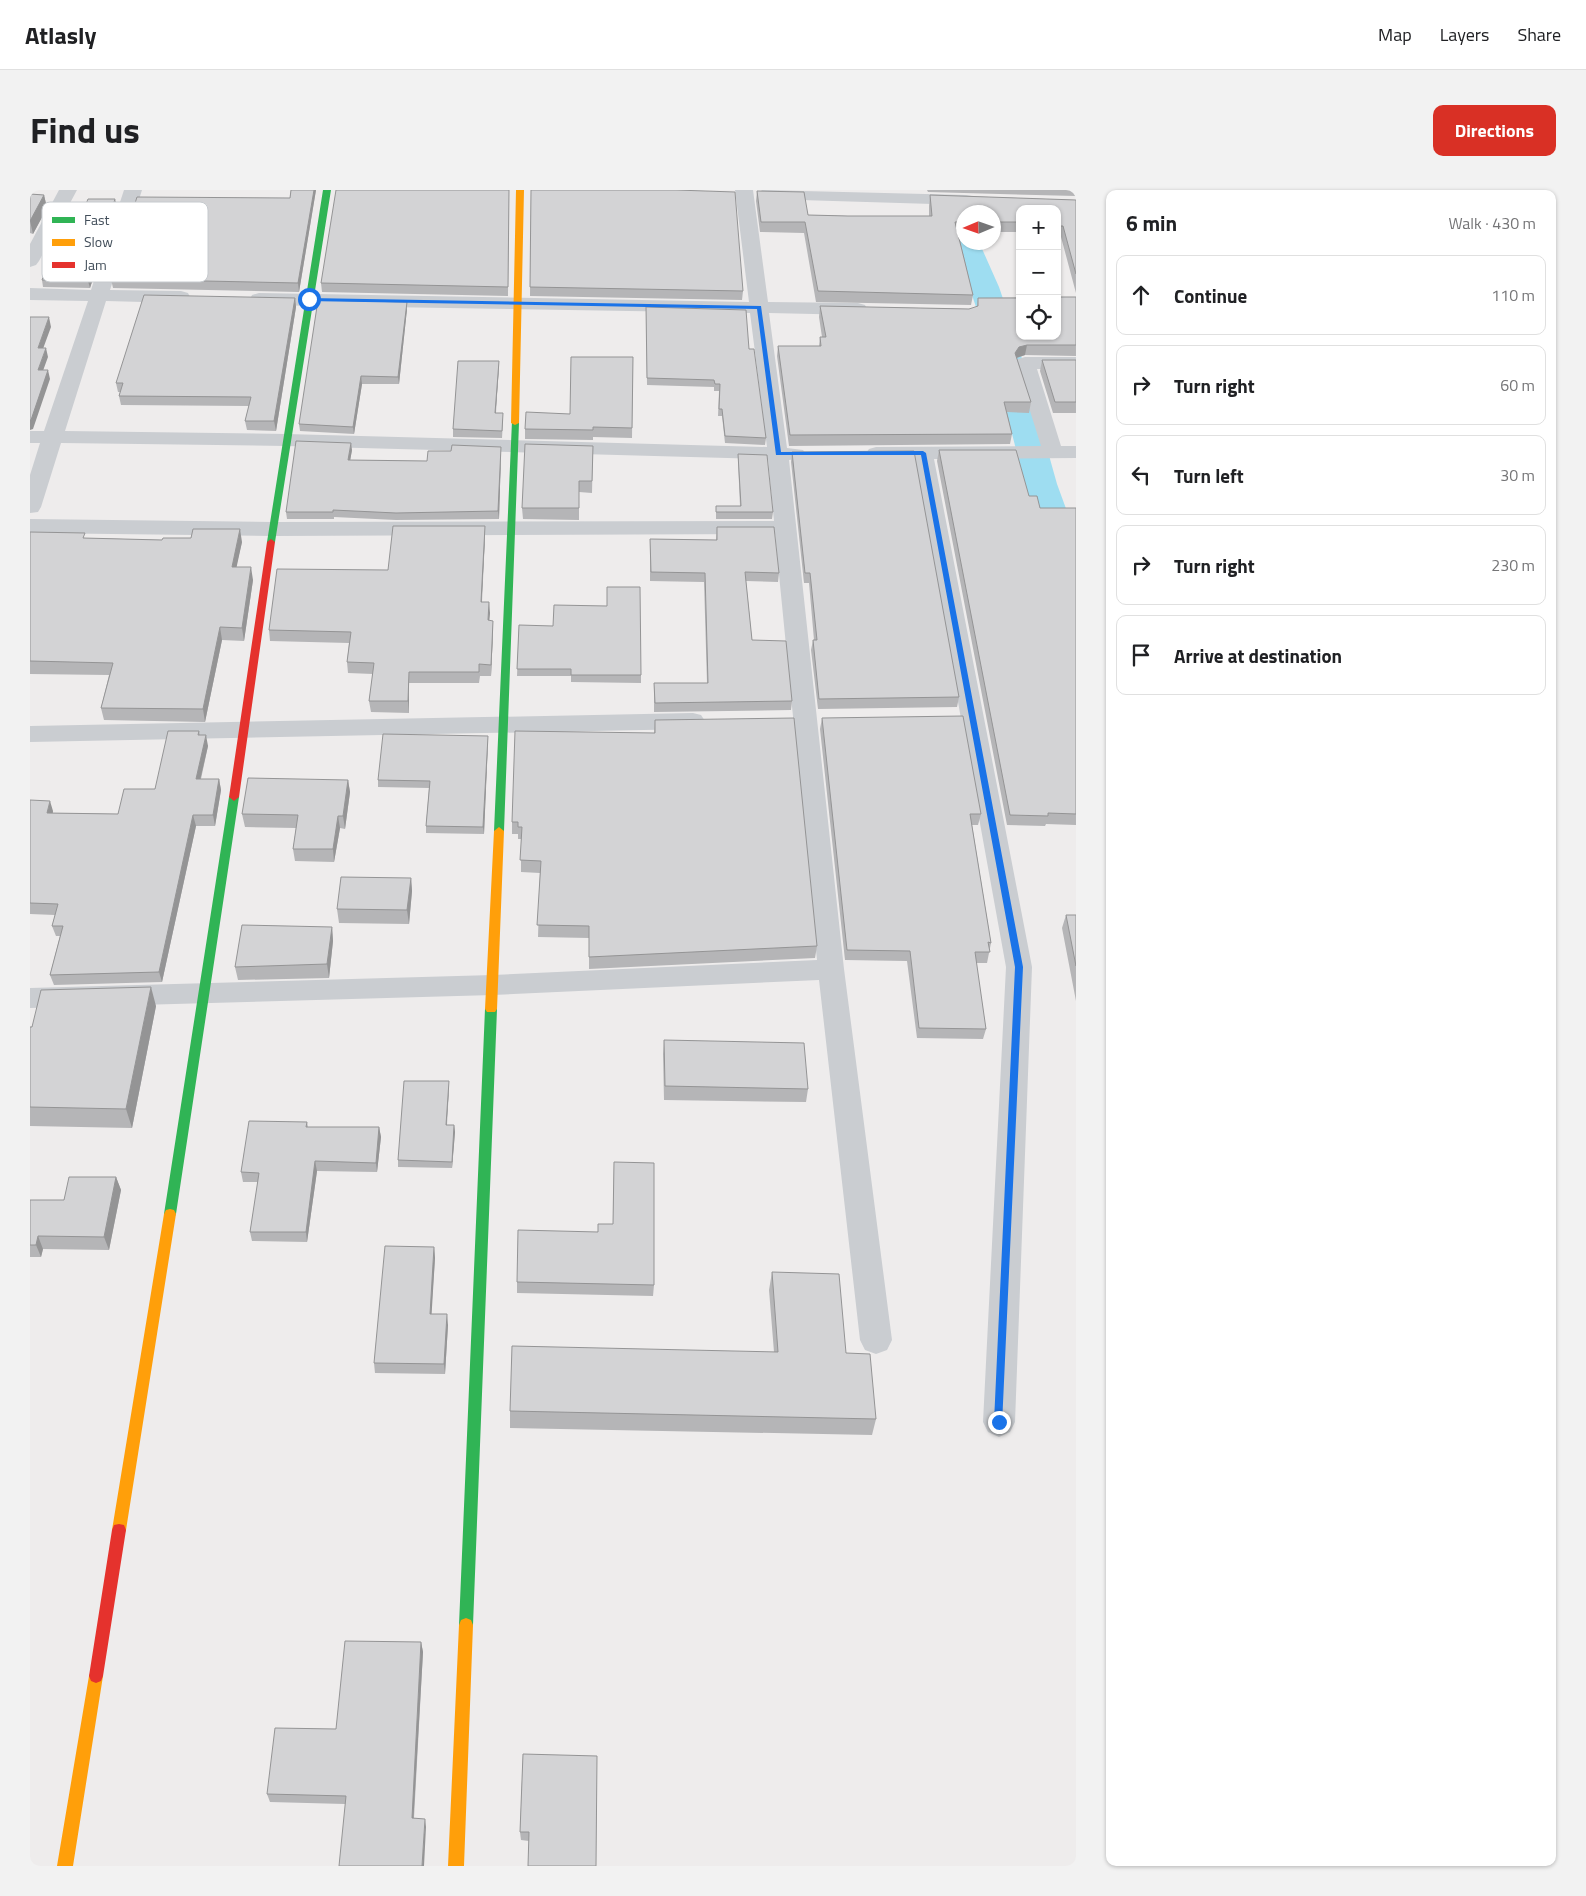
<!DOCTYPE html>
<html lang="en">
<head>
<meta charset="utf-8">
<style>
	:root { --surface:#fff; --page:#f2f2f2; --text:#202124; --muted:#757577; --line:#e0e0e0; --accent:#d93025 }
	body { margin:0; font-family:"Titillium Web",sans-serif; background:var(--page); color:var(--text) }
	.controls { position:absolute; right:15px; top:15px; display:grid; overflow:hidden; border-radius:10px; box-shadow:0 1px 4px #0004 }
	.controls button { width:45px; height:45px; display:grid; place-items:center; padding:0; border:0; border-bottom:1px solid var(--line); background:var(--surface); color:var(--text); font:25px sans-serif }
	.compass { position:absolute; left:926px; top:15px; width:45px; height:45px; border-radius:50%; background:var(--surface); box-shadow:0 1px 4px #0004; rotate:268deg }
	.stop { position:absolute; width:15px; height:15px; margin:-11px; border:4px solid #1a73e8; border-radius:50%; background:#fff }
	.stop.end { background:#1a73e8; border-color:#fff; box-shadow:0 1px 5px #0008 }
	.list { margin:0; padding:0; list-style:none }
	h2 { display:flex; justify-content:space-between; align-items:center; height:65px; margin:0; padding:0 20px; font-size:21px }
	h2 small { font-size:16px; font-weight:400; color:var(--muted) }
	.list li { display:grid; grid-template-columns:32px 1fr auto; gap:15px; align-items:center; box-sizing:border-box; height:80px; margin:0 10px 10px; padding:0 10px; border:1px solid var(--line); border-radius:10px }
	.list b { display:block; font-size:19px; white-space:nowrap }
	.list em { font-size:16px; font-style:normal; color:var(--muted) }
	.icon { flex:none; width:28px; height:28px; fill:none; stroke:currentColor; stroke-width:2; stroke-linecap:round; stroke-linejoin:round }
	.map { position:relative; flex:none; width:1046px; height:1676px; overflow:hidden; border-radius:10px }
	header { display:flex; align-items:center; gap:30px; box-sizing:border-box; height:70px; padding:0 25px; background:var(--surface); border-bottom:1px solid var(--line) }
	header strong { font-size:24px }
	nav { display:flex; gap:28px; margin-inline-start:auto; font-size:18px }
	.intro { display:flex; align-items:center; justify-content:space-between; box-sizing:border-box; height:120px; padding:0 30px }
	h1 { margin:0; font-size:35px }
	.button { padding:12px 22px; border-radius:10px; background:var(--accent); color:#fff; font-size:18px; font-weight:700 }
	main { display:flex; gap:30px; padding:0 30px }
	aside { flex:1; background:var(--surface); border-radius:10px; box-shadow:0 1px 4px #0004 }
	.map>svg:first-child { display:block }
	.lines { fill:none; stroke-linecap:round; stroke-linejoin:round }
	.canal { fill:#9eddf1; fill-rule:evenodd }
	.street { fill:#cacdd1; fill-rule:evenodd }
	.fast { fill:#30b455; fill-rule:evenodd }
	.slow { fill:#ff9f0a; fill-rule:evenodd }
	.jam { fill:#e5322d; fill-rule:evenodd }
	.wall { fill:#b5b5b7 }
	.shaded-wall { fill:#949495 }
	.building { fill:#d3d3d5; stroke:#949495 }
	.route { fill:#1a73e8 }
	.key { fill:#fff; stroke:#c6cace; stroke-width:1 }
	.key-label { font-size:14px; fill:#424e5a }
</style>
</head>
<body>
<header>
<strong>Atlasly</strong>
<nav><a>Map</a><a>Layers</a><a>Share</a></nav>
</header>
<div class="intro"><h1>Find us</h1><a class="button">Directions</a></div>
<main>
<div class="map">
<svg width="1046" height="1676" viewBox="0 0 1046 1676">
	<rect width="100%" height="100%" fill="#eeecec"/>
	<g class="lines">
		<path class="canal" d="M934,44V52H949L969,97L985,144L1027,294L1046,346V389L1034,385C1003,339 993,285 979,232C963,171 947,110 921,52L925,46Z"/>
		<path class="street" d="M29,0H47L9,71L6,75L0,77V54Z
			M94,0H112L80,100L151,101L158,103L160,107L158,111L151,113L76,111L35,241L256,244L737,257L720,123L229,115L222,113L220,109L222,105L229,103L719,112L705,0H723L738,112L828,113L835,115L837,119L835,123L828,125L739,123L757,258L773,260L776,264L773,268L759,270L814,779L862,1150L857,1160L846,1164L835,1160L830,1150L789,790L463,805L0,818V798L463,785L787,770L745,344L243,346L0,343V329L243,332L744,331L738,269L256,256L31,253L11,317L8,322L0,323V285L10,253H0V241H14L58,111L0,110V98L61,100Z
			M732,0L936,5L942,6L945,10L942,14L936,15L737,9L731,8L728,4Z
			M995,167H1046V179H1007L1031,256H1046V268L904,269L1002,777L985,1232L980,1242L969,1247L958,1242L953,1232L976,777L884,269L839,267L836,263L839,259L846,257L1011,256L985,173L988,169Z
			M663,523L671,525L675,531L671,537L663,539L0,552V536Z"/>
		<path class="fast" d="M293,0H301L245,352L241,355L237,352Z
			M482,231H485L489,233L474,641L469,645L464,641Z
			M204,603L209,607L146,1024L144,1028L140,1029L136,1028L134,1024L199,607Z
			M461,815L465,816L467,819L443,1435L441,1440L436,1442L431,1440L429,1435L455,819L457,816Z"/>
		<path class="slow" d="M486,0H494L489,233L485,235L481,233Z
			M469,637L474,641L467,819L465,822H457L455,819L464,641Z
			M140,1019L144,1020L146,1024L96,1340L94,1345L89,1346L84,1345L82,1340L134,1024L136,1020Z
			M436,1428L441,1430L443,1435L434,1676H418L429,1435L431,1430Z
			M66,1479L71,1481L73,1486L43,1676H27L59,1486L61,1481Z"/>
		<path class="jam" d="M241,349L245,352L209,607L204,611L199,607L237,352Z
			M89,1334L94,1335L96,1340L73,1486L71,1491L66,1493L61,1491L59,1486L82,1340L84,1335Z"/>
	</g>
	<path class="wall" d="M261,0H286L269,102L83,98L81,89L260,8Z
		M479,0L478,106L292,102L291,93Z
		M501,0L713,101L712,110L500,106Z
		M897,0H1046V6L898,2Z
		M727,1L778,25L818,26H899V16L900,5L1046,10V103L1031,47H1027V19H990V42H964V22H934V42H928L943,105L941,115L786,112L774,43L730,42L726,11Z
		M0,4L14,5L17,18L3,44L0,43Z
		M87,16L60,98L13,97L12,90L21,63H15L14,56Z
		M1046,107V166L995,165L987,168L1001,212L999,223L977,222L982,244L980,254L759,256L747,166L748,156H789L790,147H792L789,127L790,116L939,119L947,117L948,108Z
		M265,108L266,117L246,241L217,240L215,231L219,216L91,215L89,206L90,202H88L86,193Z
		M616,117L719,159L736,248L735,255L695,253L692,226H688L689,201H684V197L617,195Z
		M377,119L369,194H332L324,244L270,241L269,234Z
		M603,167L602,248L563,247V250L495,249V239L540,224Z
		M1012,170H1046V223H1023L1010,181Z
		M469,171L466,223L473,230L472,248L423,247V239Z
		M563,256L562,303L549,302V330L493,329L492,318Z
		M322,260L320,270L397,271L471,264L469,329L366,330L304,327V329H257L256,322Z
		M909,260L999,306L1010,318H1046V635L1016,634L1015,636L977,635L907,271Z
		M762,262L929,507L927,517L788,519L781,460L783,450H784L779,393H774L761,272Z
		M708,264L743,322L742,329H686V316H710L708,271Z
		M687,337L749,383L748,392L716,391L722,450L762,511L761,520L624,522V493H677L674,392L620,391V349L686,350Z
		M0,342L56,348L212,352L206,377L223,390L214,451L192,450L175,532L74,530L71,518L79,485L0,484Z
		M455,347L452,412L460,423L459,431H463V442L461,486H450L449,493H379V523L341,522L339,511L343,484L318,483L317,472L319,453L240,451L239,440L358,380Z
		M489,435L611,485V493L541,492V486H487Z
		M792,528L951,624L948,635H942L961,753L957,773H946L956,839L953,849L887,848L877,771L815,770L790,539Z
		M625,530L787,756L785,768L559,779V748L508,747L510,683L491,682V649H488V644H482V632L624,543Z
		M169,541L170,545L178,556L171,589H189L191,600L185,636H166L132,792L24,795L20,785L30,746H26L22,736L25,725L0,724V610L23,621V623L88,624L125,599Z
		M458,546L454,644L396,643V636L399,598L348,597V590Z
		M318,590L320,602L315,639L310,638L304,672L265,671L263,659L266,638L215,637L212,624Z
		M381,688L382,701L379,734L309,733L307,719Z
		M1036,725H1046V811L1032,738Z
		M302,737L303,751L299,788L208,790L205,777Z
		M126,816L102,938L0,936V837Z
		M634,850L778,899L776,912L634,910L633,864Z
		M419,898L417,935H424L425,942L422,978L368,977V970Z
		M277,932L278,937H349L351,947L347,982L287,981L277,1052L222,1051L220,1042L228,992H213L211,982Z
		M584,972L624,1095L623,1106L487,1103V1092L567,1042L583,1034Z
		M86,987L91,1000L79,1060L13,1059L11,1067H0V1010H34Z
		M404,1057L405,1068L401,1124L418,1135L415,1184L345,1183L344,1173Z
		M742,1082L816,1163L846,1229L842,1245L480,1238V1221L744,1162L739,1100Z
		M391,1452L393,1462L384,1628L396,1637L315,1614L240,1612L237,1604L306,1539Z
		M493,1564L566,1676L499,1651L491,1650L490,1642Z"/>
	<path class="shaded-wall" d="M284,0H286L269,102L268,93Z
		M14,5L17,18L3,44L0,31Z
		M85,9L87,16L60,98L58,91Z
		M265,108L266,117L246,241L244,231Z
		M377,112V119L369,194L368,187Z
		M19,127L21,137L10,167L8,158Z
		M997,155L995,165L986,168L985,163L989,157Z
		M16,158L18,167L10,189L8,180Z
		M469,171V178L465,230V223Z
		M18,180L20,189L3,239L0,240V230Z
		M331,186L332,194L324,244L323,237Z
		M321,253L322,260L319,277L318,270Z
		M471,257V264L469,329L468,321Z
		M455,336V347L451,423V412Z
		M210,339L212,352L204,389L202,377Z
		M221,377L223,390L214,451L212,438Z
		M459,412L460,423L458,442V430Z
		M463,431V442L461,486V475Z
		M190,437L192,450L175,532L173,519Z
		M379,482V523L378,511Z
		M176,545L178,556L168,599L166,589Z
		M458,546V553L454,644L453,637Z
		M189,589L191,600L185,636L183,625Z
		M318,590L320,602L315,639L313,626Z
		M20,611L23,621L20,633L17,623Z
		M163,625L166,636L132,792L129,782Z
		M308,626L310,638L304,672L303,659Z
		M381,688L382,701L379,734L377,720Z
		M302,737L303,751L299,788L297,774Z
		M121,797L126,816L102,938L96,919Z
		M419,891V898L416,942V935Z
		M424,935L425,942L422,978V972Z
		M349,937L351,947L347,982L346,973Z
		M285,971L287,981L277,1052L276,1042Z
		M86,987L91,1000L79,1060L74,1047Z
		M8,1046L13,1059L11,1067L6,1055Z
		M404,1057L405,1068L401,1134L400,1124Z
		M417,1124L418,1135L415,1184L414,1174Z
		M391,1452L393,1462L383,1636L382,1628Z
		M395,1629L396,1637L394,1676H392Z"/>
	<path class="building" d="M261,0H284L268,93L81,89L107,7L260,8Z
		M306,0H479L478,97L291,93Z
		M501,0H646L705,2L713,101L500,97Z
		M727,1L774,2L778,25L818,26H902L900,5L1046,10V84L1033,36H1027V19H990V32H964V22H934V32H925L943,105L788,101L775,32H731Z
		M0,4L14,5L0,31Z
		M58,9H85L58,91L12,90L24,57L14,56L37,13L56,14Z
		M114,105L265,108L244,231H215L221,207L89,206L93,193H86Z
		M1027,107H1046V155H997L989,157L985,163L1001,212H974L982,244L760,245L748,156H791L790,147H796L790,116L939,119L948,116V108H990V146H1027Z
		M288,110L377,112L368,187L331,186L323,237L269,234Z
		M616,117L716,120L719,159H724L736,248L695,246L692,219H689L690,194H685L684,190L617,188Z
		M0,127H19L8,158H16L8,180H18L1,230H0Z
		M541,167H603L602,238L563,237V240L495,239L496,222L540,224Z
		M1012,170H1046V212H1025Z
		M428,171H469L465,223H473L472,241L423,239Z
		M266,251L321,253L318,270L397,271L398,261H421L422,255L471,257L468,321L366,323L303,320V322H256Z
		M495,254L563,256L562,291H549V318H492Z
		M909,260H986L999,306H1007L1010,318H1046V624L1018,623V626L980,625Z
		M884,261L929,507L789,509L783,450H787L780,383H775L762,262Z
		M708,264L737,265L743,322H686V316H711Z
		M363,336H455L451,412H459L458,430L463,431L461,475L449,474V482H379L378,511H339L344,473L317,472L321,442L239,440L247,379L358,380Z
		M687,337H744L749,383L715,382L722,450L756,451L762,511L625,513L624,493H678L675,383L621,382L620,349L687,350Z
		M163,339H210L202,377H221L212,438L190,437L173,519L71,518L83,473L0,471V342L55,343L53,348L132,350L133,348H161Z
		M577,397H610L611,485H541V479H487L489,435L523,436L524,415L577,416Z
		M933,526L951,624H940L961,753L958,752L960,762H945L956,839L889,838L880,761L817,760L792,528Z
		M764,528L787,756L559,767V736L507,735L511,671L490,670L492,637H488V632H482L485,541L625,543V530Z
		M138,541H169L168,545H176L166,589H189L183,625H163L129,782L20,785L33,736H22L28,714L0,713V610L20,611L17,623L88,624L94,599H125Z
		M353,544L458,546L453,637L396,636L400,591L348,590Z
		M218,588L318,590L313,626H308L303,659H263L268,625L212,624Z
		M311,687L381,688L377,720L307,719Z
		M1036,725H1046V776Z
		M212,735L302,737L297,774L205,777Z
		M121,797L96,919L0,917V837H2L11,800Z
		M634,850L774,853L778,899L635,896Z
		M374,891H419L416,935H424L422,972L368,970Z
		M219,931L277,932L276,937H349L346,973L285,971L276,1042H220L229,983L211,982Z
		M584,972L624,973V1095L487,1092L488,1040L568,1042V1034H583Z
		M39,987H86L74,1047L8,1046L6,1055H0V1010H34Z
		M355,1056L404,1057L400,1124H417L414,1174L344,1173Z
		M742,1082L809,1084L816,1163L840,1164L846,1229L480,1221L482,1156L748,1162Z
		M315,1451L391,1452L382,1628L395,1629L392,1676H309L316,1606L237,1604L245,1538L306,1539Z
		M493,1564L567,1566L566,1676H498L499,1642H490Z"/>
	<path class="route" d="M279,108L731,116L751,262L893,261L896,263L993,777L972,1235L969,1236L964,1232L985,777L891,265H746L727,119L277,111Z"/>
	<rect x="12" y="12" width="166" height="80" rx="8" class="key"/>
	<rect x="22" y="27" width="23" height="6" fill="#30b455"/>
	<rect x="22" y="49" width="23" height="7" fill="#ff9f0a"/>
	<rect x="22" y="72" width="23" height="6" fill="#e5322d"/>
	<g class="key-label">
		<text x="54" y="35">Fast</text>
		<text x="54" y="57">Slow</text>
		<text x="54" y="80">Jam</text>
	</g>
</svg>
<div class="controls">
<button>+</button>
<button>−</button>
<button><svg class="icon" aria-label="locate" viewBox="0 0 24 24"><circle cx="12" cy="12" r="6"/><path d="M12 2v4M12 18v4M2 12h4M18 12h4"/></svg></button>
</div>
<svg class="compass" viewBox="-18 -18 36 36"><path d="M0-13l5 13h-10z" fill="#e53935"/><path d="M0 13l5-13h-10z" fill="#757577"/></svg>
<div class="stop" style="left:279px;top:109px"></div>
<div class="stop end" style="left:969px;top:1232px"></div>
</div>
<aside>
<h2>6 min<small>Walk · 430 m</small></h2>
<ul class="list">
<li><svg class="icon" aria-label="ahead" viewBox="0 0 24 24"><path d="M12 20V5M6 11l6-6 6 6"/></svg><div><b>Continue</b></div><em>110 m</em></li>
<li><svg class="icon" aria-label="right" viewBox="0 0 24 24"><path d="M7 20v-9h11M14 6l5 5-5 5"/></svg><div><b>Turn right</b></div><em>60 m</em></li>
<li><svg class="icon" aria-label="left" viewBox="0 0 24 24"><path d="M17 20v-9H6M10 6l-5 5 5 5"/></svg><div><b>Turn left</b></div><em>30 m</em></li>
<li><svg class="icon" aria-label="right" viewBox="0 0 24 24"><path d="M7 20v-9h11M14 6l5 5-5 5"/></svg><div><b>Turn right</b></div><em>230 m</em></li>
<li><svg class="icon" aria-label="arrive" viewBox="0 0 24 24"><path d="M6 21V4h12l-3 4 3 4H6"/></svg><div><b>Arrive at destination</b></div></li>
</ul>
</aside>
</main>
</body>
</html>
